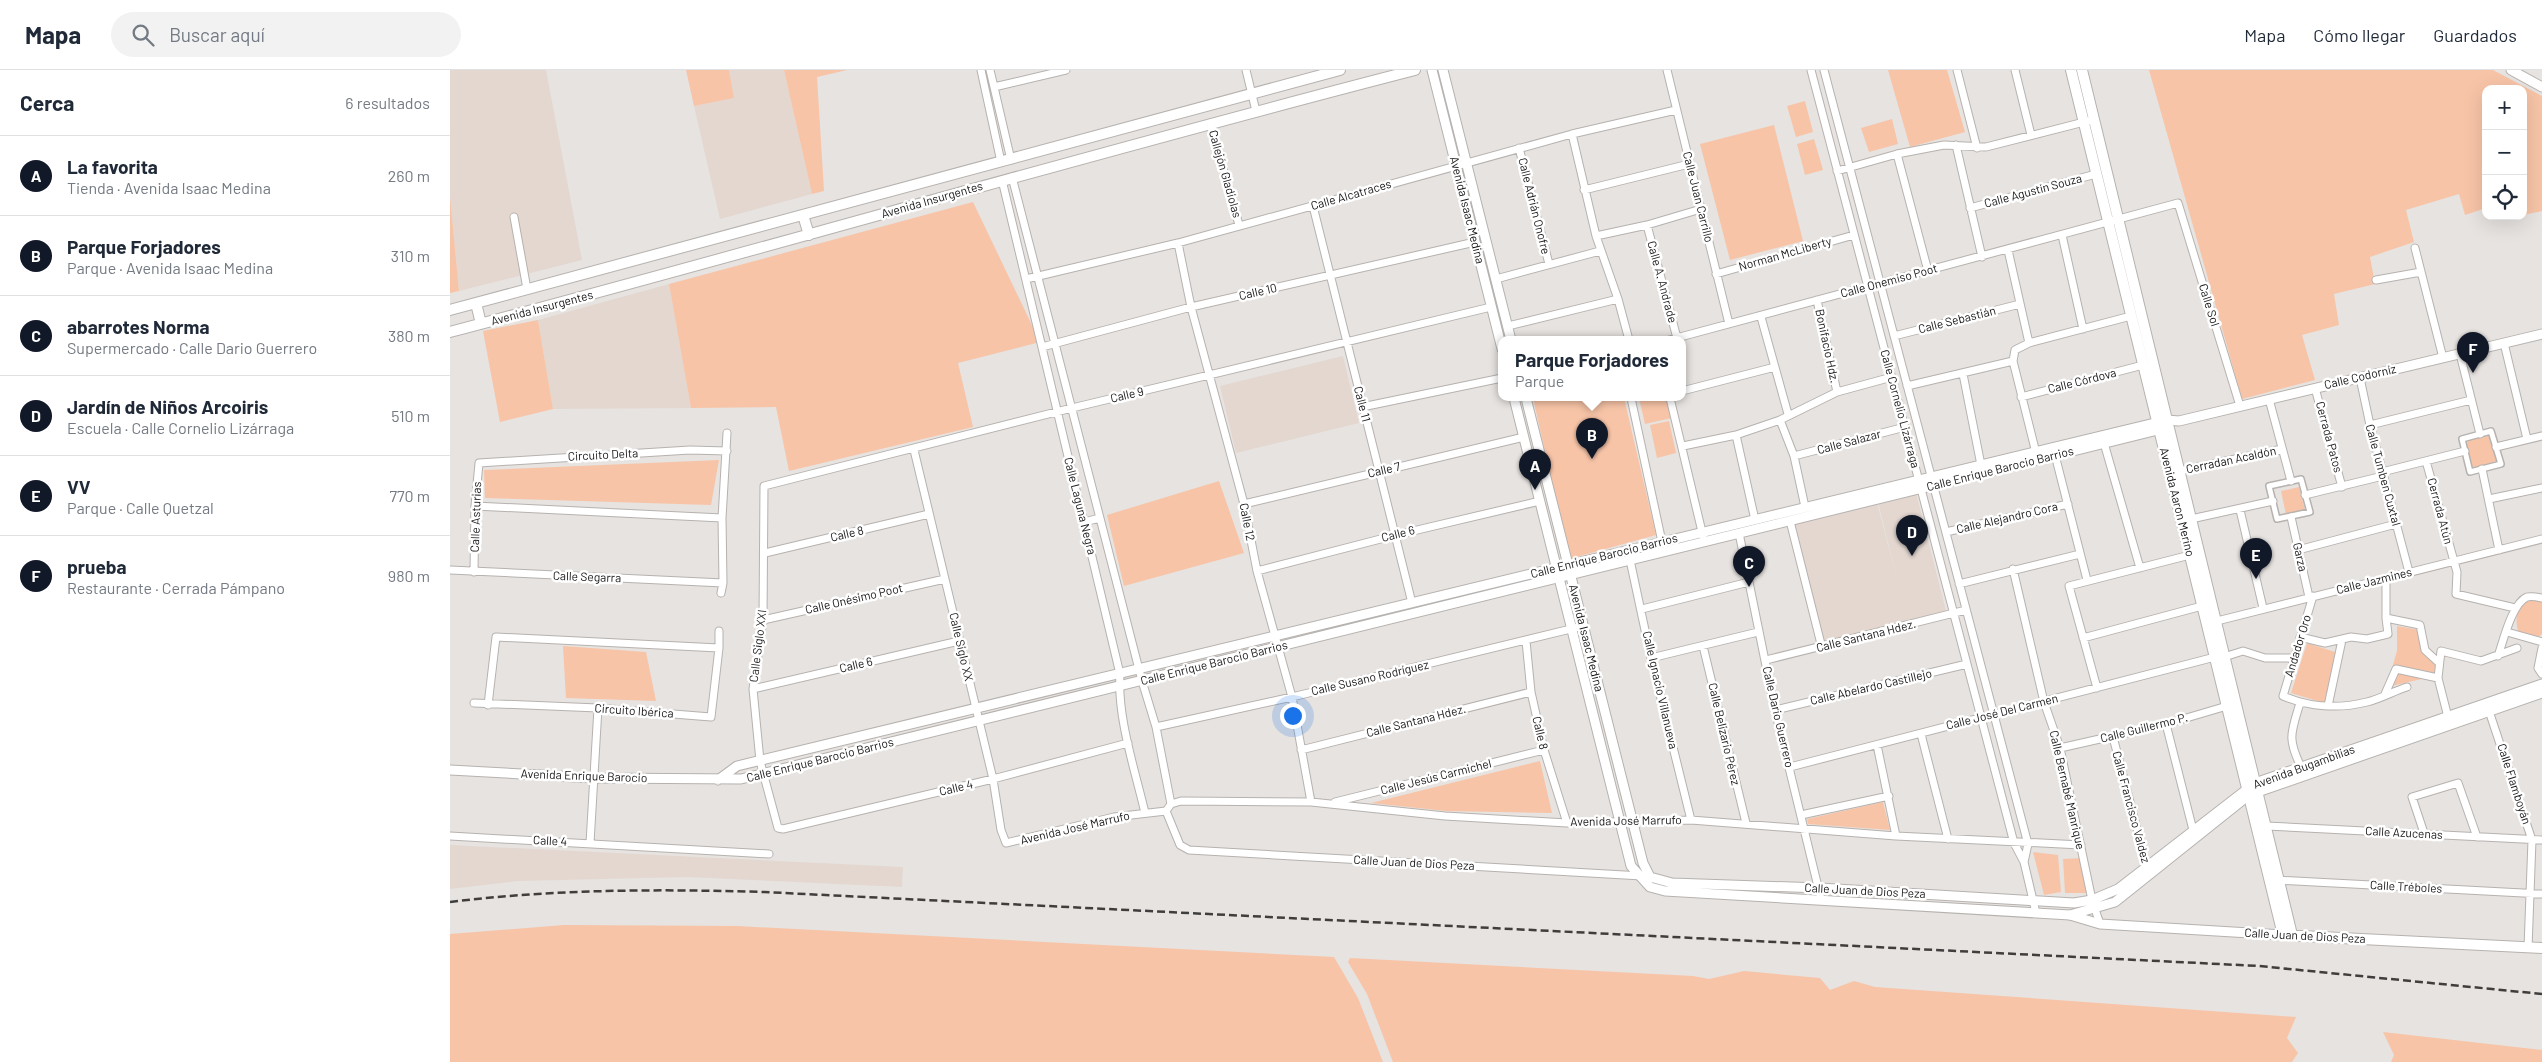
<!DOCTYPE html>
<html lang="es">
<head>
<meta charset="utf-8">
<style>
	:root { --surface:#fff; --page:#f2f2f3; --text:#1f2937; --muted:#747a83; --line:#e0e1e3; --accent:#111827 }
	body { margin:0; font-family:Barlow,sans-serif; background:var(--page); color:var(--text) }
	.controls { position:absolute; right:15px; top:15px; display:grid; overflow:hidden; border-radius:10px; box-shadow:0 5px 20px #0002 }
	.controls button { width:45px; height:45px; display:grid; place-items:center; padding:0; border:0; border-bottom:1px solid var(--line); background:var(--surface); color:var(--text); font:25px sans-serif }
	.you { position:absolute; left:842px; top:645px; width:18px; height:18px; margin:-12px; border:4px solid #fff; border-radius:50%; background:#1a73e8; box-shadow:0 0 0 8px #1a73e833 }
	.badge { display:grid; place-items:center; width:32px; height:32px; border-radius:50%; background:var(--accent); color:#fff; font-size:16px; font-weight:700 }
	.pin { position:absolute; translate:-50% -41px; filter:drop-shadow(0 1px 2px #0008) }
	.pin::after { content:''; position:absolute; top:26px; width:18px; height:15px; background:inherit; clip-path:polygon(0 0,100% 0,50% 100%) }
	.popup { position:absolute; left:1048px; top:266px; width:188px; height:65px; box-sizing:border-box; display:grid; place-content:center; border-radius:10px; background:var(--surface); filter:drop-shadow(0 1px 4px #0005); font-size:16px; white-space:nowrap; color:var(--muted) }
	.popup b { font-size:19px; color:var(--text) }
	.popup::after { content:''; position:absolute; left:50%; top:100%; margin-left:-10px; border:10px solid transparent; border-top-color:var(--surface) }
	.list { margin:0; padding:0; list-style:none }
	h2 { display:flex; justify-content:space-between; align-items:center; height:65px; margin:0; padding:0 20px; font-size:21px }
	h2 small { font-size:16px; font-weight:400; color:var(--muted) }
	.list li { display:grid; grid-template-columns:32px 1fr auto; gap:15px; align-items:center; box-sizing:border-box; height:80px; padding:0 20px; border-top:1px solid var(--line) }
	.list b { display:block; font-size:19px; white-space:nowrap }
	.list p { margin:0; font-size:16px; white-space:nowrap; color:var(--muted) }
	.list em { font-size:16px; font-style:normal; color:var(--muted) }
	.icon { flex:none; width:28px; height:28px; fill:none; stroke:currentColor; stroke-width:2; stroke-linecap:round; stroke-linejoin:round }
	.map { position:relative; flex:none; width:2092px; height:992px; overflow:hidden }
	header { display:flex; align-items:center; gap:30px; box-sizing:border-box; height:70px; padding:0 25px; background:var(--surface); border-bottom:1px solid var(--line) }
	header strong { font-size:24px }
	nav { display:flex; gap:28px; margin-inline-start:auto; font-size:18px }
	.search { width:350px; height:45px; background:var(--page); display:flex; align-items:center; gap:12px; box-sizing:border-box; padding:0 18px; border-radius:28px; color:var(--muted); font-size:19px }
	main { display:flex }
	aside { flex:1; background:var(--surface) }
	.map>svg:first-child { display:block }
	.built { fill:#e3d7d0 }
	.green { fill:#f7c4a7 }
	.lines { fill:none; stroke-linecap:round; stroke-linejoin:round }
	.pedestrian-casing { stroke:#b6b2af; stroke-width:8 }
	.minor-casing { stroke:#b6b2af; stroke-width:9 }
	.tertiary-casing { stroke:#b6b2af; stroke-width:11 }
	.secondary-casing { stroke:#b6b2af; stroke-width:11 }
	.primary-casing { stroke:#b6b2af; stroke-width:12 }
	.pedestrian { stroke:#fff; stroke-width:5 }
	.minor { stroke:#fff; stroke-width:7 }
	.tertiary { stroke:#fff; stroke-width:9 }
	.secondary { stroke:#fff; stroke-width:9 }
	.primary { stroke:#fff; stroke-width:10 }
	.rail { stroke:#403e3d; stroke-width:2.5; stroke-dasharray:8 4; stroke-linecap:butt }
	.labels { text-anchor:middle; stroke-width:5; stroke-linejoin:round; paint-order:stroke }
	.street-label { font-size:12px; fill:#181616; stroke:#fff }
</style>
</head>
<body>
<header>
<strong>Mapa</strong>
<div class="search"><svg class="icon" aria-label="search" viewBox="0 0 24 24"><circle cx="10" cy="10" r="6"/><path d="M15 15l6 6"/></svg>Buscar aquí</div>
<nav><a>Mapa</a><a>Cómo llegar</a><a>Guardados</a></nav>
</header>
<main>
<aside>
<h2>Cerca<small>6 resultados</small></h2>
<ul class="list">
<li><span class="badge">A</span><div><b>La favorita</b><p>Tienda · Avenida Isaac Medina</p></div><em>260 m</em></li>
<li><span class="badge">B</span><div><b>Parque Forjadores</b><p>Parque · Avenida Isaac Medina</p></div><em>310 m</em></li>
<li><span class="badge">C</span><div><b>abarrotes Norma</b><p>Supermercado · Calle Dario Guerrero</p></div><em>380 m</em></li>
<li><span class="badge">D</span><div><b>Jardín de Niños Arcoiris</b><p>Escuela · Calle Cornelio Lizárraga</p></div><em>510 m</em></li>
<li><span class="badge">E</span><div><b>VV</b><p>Parque · Calle Quetzal</p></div><em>770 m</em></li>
<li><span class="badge">F</span><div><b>prueba</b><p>Restaurante · Cerrada Pámpano</p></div><em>980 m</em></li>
</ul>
</aside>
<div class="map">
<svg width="2092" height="992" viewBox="0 0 2092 992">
	<rect width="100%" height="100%" fill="#e7e3e0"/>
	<path class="built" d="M0,0H96L132,190L9,221L0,126Z
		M279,0H334L362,124L270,149L244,36L284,28Z
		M219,214L241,338L103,339L88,250Z
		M893,286L909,353L786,383L770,316Z
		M1466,423L1496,541L1374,572L1344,454L1427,433L1448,513L1428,432Z
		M0,775L453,797L452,817L237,807L69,811L0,819Z"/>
	<path class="green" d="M236,0H279L284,28L244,36Z
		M334,0H397L367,7L374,121L362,124Z
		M1438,0H1497L1515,62L1460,77Z
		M1699,0H2043L2092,26V141L2073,145V19H2036V138L2015,145L2009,124L1956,140L1964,172L1920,187L1925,214L1884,224L1889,255L1852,265L1865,310L1792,329Z
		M1355,31L1363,62L1346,67L1337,36Z
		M1442,49L1448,74L1419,82L1411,58Z
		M1324,55L1353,171L1280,190L1250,74Z
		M1364,69L1373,100L1355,105L1347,74Z
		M0,126L9,221L0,223Z
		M523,132L590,272L508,293L523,357L339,401L326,337L241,338L219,214Z
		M88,250L103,339L50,352L33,261Z
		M1083,328H1174L1206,465L1119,489Z
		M1189,328H1218L1222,348L1195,354Z
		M1219,351L1226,383L1207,388L1200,355Z
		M2040,364L2048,393L2023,399L2015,370Z
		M269,390L261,435L35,428L34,400Z
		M769,411L794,483L674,516L657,445Z
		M1849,417L1855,440L1836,445L1831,421Z
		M2082,529H2092V564L2088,567L2068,561C2064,548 2068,533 2082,529Z
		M1947,556L1970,560L1987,599L1985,606L1941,616L1940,605L1947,581Z
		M1857,573L1888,583L1874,633L1841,623Z
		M113,576L196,582L206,631L116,628Z
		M1090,691L1102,743L996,741L921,733Z
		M1433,732L1440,760L1358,754L1357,749Z
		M1583,782L1608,785L1611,822L1594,825Z
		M1632,788L1636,823H1615L1613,789Z
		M114,855L287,856L884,887L908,928L933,992H0V864Z
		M900,888L1243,906L1259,909L1294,901L1370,908L1380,920L1404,911L1425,917L1846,947L1837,968L1848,983L1842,992H943L917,924L898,892Z
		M1933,962L2092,980V992H1941L1944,985Z"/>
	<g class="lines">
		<defs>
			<path id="pedestrian" d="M2041,361L2051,394L2020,402L2012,369Z
				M1851,409L1860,442L1827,449L1819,416Z"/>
			<path id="minor" d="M531,0L551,92
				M540,0L561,90
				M796,0L806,41
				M1217,0L1279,254
				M1361,0L1564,773L1574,792L1586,843
				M1374,0L1578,774L1574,792
				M1507,0L1527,78
				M1565,0L1581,65
				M544,17L616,0
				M760,53L789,155
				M1122,64L1146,166L1168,229L1179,270
				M1506,75L1532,187
				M1069,78L1099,194
				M1447,84L1478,201
				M1387,101L1447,84L1494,75L1536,77L1638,51
				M552,110L670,604C667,647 685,700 695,743
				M1134,120L1239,94
				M863,136L962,533
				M1520,138L1646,104
				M64,147L77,219
				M1197,155L1227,268
				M1612,165L1633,259
				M1146,166L1197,155L1251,139
				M728,173L741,237L794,434L807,501L842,627L861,732
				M1965,178L1993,288
				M1558,180L1579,273
				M1266,204L1404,165
				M576,209L728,173L1122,64L1226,40
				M1046,209L1150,181
				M1926,210L1971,202
				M1367,230L1387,322
				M1311,247L1338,344
				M1058,256L1168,229
				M1444,266L1570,234
				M1219,270L1728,133L1790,336
				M2054,273L2077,369
				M592,277L741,237L1025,172
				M2010,284L2030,364
				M1513,304L1531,395
				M1910,308L1920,355L1959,502
				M1457,316L1563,291
				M1865,318L1892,417
				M1232,321L1325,297
				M1571,327L1693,295
				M1181,328L1212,472
				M1220,328L1253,466
				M1819,329L1841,411
				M912,337L1052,308
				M1330,350L1344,386L1355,437
				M1920,355L2021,330
				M1286,365L1305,450
				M1654,373L1690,498
				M1233,376L1286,365L1330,350L1387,322L1442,307
				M2046,377L2092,366
				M464,380L543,709L551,760L556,773L664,747L716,741L721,734L706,657L692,611L562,107
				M1605,385L1637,510
				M1344,386L1455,357
				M1587,387L1563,291L1565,280L1579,273L1681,246
				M1976,391L2007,502L2006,524L2065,538
				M2032,399L2049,480
				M1729,401L1832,379
				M1932,402L2015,381
				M1855,425L1933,406
				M2039,429L2092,418
				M794,434L1074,367
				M25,436L272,448
				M1790,440L1813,538
				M1841,447L1859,527
				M1741,449L1823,431
				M1340,451L1372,578
				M634,452L650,448
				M1496,462L1618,434
				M1289,463L1325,640L1371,829
				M1848,480L1946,454
				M315,483L479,444
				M1180,490L1201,588L1241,750
				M1563,499L1594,632L1610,678L1642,830L1650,854
				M0,500L273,513
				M807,501L946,465L1090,431
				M24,502L25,436L29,393L240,380L277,381
				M1509,514L1630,484
				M271,523L273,513L272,448L277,363
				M1863,526L1833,626C1859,637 1889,639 1917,632C1930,629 1944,621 1957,617
				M1192,539L1299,512
				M1936,548L1970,555L1975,580L1988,592
				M313,550L495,509
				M1763,552L2092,469
				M2057,562L2092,572
				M1850,567L1875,573L1901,567L1917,569L1938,564L1936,548V508
				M1633,568L1752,536
				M1076,571L1081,622L1094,680L1117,753
				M1253,576L1296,753
				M2092,578L2088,598L2092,604
				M2048,586C2053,572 2062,533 2077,527C2081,526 2087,527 2092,528
				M1774,587L1793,581L1815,588H1843
				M1201,588L1308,562
				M1316,590L1516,540
				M1647,618L1619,516L1740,485
				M303,619L509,571
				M1935,624L1946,599L1988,608
				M24,633L148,638L261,647L269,578V561
				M1850,633C1841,663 1837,668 1851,697
				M38,635L46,567L269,578
				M1878,636L1892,570
				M1325,640L1517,594
				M2039,641L2082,770L2078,878
				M1999,651L1988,608L1991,581L2031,591L2067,578
				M1716,654L1743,760
				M706,657L842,627L1133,556
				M1471,664L1498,769
				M1663,667L1698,801
				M678,673L543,709L333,759L328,758L310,691L303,619L313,550L314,416L622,338L1041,237
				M1427,675L1446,766
				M1610,678L1716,654L1777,636
				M851,680L1081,622
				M1340,697L1765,587
				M885,732L1094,680
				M721,734L731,731L861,732L995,746L1117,753L1241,750L1446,766L1631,775
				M716,741L730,775L739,780L1192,806
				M1351,745L1439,726
				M1816,756L2092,770
				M1974,763L1962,727L2008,713L2027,767
				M0,766L319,784
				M140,773L148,638
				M1825,810L2092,824"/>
			<path id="tertiary" d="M0,700L144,708L291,709L1716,358
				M268,710L287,696L1717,350L1729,351L2092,264
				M1620,845L1650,854L1833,865"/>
			<path id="secondary" d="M982,0L1052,279
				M993,0L1061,270
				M2061,0L2092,17
				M1064,328L1181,796L1200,817L1215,821L1620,845L1665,832L1799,725L2092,623
				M1076,328L1193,793L1200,807L1222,813L1370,818L1624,833L1642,830L1668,819L1805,713L2092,614"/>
			<path id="primary" d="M1621,0L1833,865L2092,878
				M1632,0L1842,865
				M353,145L359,165
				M26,233L31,254
				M0,240L890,0
				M0,262C322,177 642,83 965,0"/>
		</defs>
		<use href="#pedestrian" class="pedestrian-casing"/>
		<use href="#minor" class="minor-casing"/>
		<use href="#tertiary" class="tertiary-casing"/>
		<use href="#secondary" class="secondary-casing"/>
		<use href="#primary" class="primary-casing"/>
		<use href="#pedestrian" class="pedestrian"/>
		<use href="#minor" class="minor"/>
		<use href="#tertiary" class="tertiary"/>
		<use href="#secondary" class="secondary"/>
		<use href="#primary" class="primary"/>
		<path class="rail" d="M0,832C106,819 208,819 314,822L1809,896L2092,924"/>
	</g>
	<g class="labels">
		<g class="street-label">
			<text transform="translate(775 104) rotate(74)" y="4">Callejón Gladiolas</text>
			<text transform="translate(1583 121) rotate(-15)" y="4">Calle Agustín Souza</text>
			<text transform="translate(901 125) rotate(-16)" y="4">Calle Alcatraces</text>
			<text transform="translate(1248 127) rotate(76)" y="4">Calle Juan Carrillo</text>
			<text transform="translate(482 130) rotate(-16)" y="4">Avenida Insurgentes</text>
			<text transform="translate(1084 136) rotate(76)" y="4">Calle Adrián Onofre</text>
			<text transform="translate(1017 140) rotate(76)" y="4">Avenida Isaac Medina</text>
			<text transform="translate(1335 184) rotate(-16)" y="4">Norman McLiberty</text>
			<text transform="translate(1439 211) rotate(-15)" y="4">Calle Onemiso Poot</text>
			<text transform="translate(1212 212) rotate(75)" y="4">Calle A. Andrade</text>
			<text transform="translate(808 222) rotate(-13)" y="4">Calle 10</text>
			<text transform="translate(1759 235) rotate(73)" y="4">Calle Sol</text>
			<text transform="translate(92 238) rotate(-15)" y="4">Avenida Insurgentes</text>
			<text transform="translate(1507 250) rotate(-14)" y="4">Calle Sebastián</text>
			<text transform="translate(1377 276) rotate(78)" y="4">Bonifacio Hdz.</text>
			<text transform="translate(1910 307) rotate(-13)" y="4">Calle Codorníz</text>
			<text transform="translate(1632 311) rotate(-14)" y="4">Calle Córdova</text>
			<text transform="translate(677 325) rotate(-13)" y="4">Calle 9</text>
			<text transform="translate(912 334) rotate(76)" y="4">Calle 11</text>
			<text transform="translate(1450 339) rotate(75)" y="4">Calle Cornelio Lizárraga</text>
			<text transform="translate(1879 367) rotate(75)" y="4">Cerrada Patos</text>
			<text transform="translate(1399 372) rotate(-15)" y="4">Calle Salazar</text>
			<text transform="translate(153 385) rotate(-3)" y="4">Circuito Delta</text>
			<text transform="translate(1781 390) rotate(-12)" y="4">Cerradan Acaldón</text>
			<text transform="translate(1550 399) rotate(-14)" y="4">Calle Enrique Barocio Barrios</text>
			<text transform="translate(934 400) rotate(-13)" y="4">Calle 7</text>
			<text transform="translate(1933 405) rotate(75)" y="4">Calle Tumben Cuxtal</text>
			<text transform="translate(1727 432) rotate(76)" y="4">Avenida Aaron Merino</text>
			<text transform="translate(630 436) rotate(76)" y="4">Calle Laguna Negra</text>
			<text transform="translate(1990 441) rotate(75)" y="4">Cerrada Atún</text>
			<text transform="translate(26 447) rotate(-88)" y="4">Calle Asturias</text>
			<text transform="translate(1557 448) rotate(-13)" y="4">Calle Alejandro Cora</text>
			<text transform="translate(797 452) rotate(79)" y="4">Calle 12</text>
			<text transform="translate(397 464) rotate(-13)" y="4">Calle 8</text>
			<text transform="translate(948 464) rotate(-14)" y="4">Calle 6</text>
			<text transform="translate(1154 486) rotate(-14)" y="4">Calle Enrique Barocio Barrios</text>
			<text transform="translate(1850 487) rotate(77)" y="4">Garza</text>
			<text transform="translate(137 507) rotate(2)" y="4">Calle Segarra</text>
			<text transform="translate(1924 511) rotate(-14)" y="4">Calle Jazmines</text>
			<text transform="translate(404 529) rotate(-13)" y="4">Calle Onésimo Poot</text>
			<text transform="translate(1416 566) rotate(-14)" y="4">Calle Santana Hdez.</text>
			<text transform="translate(1136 568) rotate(76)" y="4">Avenida Isaac Medina</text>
			<text transform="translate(308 576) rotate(-83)" y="4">Calle Siglo XXI</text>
			<text transform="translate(1848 576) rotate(-73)" y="4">Andador Oro</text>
			<text transform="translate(511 577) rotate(77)" y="4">Calle Siglo XX</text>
			<text transform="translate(764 593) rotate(-14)" y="4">Calle Enrique Barocio Barrios</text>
			<text transform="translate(406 595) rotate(-13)" y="4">Calle 6</text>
			<text transform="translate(920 608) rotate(-13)" y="4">Calle Susano Rodríguez</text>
			<text transform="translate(1421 617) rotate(-13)" y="4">Calle Abelardo Castillejo</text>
			<text transform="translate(1210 620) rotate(77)" y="4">Calle Ignacio Villanueva</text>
			<text transform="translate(184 641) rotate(4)" y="4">Circuito Ibérica</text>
			<text transform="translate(1552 642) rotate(-14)" y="4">Calle José Del Carmen</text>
			<text transform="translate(1328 647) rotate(77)" y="4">Calle Dario Guerrero</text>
			<text transform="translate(966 651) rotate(-14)" y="4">Calle Santana Hdez.</text>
			<text transform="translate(1694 658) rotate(-14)" y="4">Calle Guillermo P.</text>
			<text transform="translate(1090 663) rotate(77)" y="4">Calle 8</text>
			<text transform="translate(1274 664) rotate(77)" y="4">Calle Belizario Pérez</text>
			<text transform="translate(370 690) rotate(-14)" y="4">Calle Enrique Barocio Barrios</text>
			<text transform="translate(1854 697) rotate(-20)" y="4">Avenida Bugambilias</text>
			<text transform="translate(134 706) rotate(2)" y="4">Avenida Enrique Barocio</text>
			<text transform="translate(986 707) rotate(-14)" y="4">Calle Jesús Carmichel</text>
			<text transform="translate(2064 714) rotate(72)" y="4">Calle Flamboyán</text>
			<text transform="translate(506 718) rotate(-13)" y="4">Calle 4</text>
			<text transform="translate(1617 720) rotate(77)" y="4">Calle Bernabé Manrique</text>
			<text transform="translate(1681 737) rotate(75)" y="4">Calle Francisco Valdez</text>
			<text transform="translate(1176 751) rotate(-1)" y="4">Avenida José Marrufo</text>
			<text transform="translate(625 758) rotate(-13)" y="4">Avenida José Marrufo</text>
			<text transform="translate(1954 763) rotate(3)" y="4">Calle Azucenas</text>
			<text transform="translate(100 771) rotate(3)" y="4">Calle 4</text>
			<text transform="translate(964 793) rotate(3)" y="4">Calle Juan de Dios Peza</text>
			<text transform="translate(1956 817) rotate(3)" y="4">Calle Tréboles</text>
			<text transform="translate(1415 821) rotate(3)" y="4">Calle Juan de Dios Peza</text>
			<text transform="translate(1855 866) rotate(3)" y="4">Calle Juan de Dios Peza</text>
		</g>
	</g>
</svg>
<div class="controls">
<button>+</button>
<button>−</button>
<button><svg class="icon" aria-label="locate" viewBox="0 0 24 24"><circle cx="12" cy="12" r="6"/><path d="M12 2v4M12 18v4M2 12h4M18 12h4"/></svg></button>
</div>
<div class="you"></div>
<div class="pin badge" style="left:1085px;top:420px">A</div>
<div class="pin badge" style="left:1142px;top:389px">B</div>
<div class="popup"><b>Parque Forjadores</b>Parque</div>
<div class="pin badge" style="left:1299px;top:517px">C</div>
<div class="pin badge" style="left:1462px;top:486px">D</div>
<div class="pin badge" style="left:1806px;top:509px">E</div>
<div class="pin badge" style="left:2023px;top:303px">F</div>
</div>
</main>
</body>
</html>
